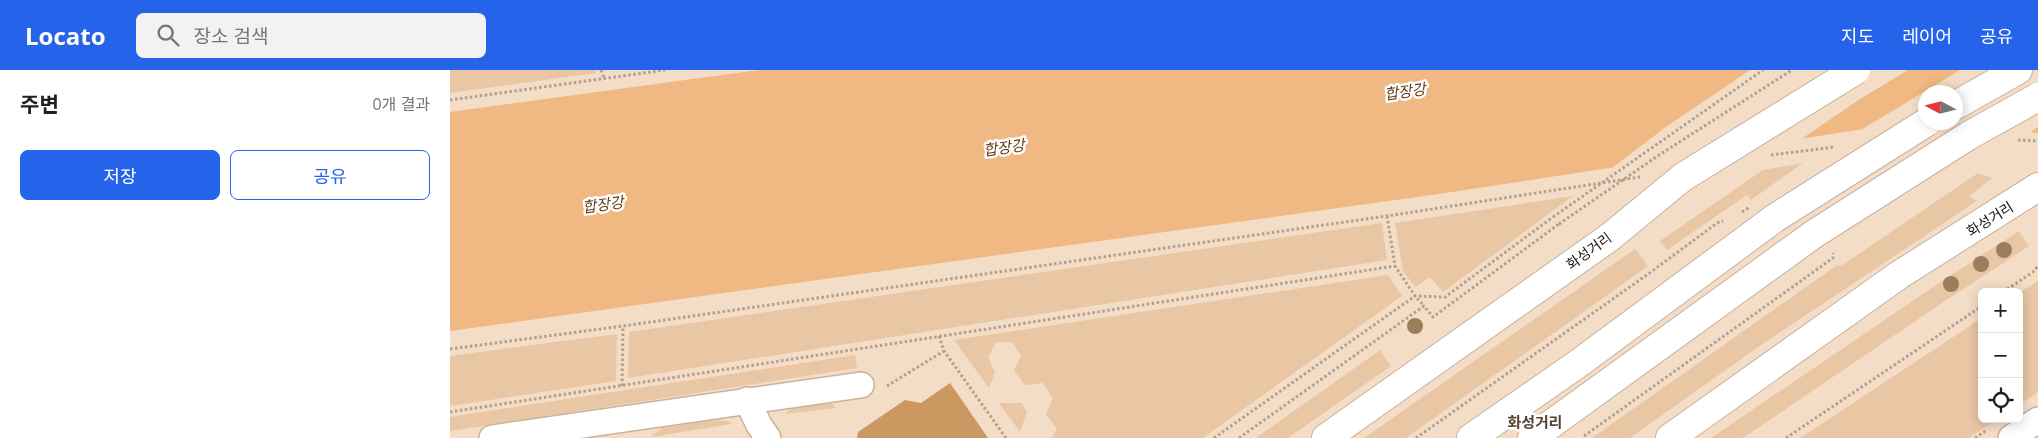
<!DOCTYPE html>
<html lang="ko">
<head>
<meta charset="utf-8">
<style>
	:root { --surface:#fff; --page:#f2f2f2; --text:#202124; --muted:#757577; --line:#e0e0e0; --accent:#2563eb }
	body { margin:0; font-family:"Open Sans","Noto Sans KR",sans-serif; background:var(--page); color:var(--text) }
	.controls { position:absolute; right:15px; bottom:15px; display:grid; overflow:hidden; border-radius:8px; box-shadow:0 2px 12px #0003 }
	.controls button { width:45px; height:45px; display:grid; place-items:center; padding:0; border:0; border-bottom:1px solid var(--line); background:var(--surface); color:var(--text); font:25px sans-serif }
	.compass { position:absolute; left:1468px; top:15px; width:45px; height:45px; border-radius:50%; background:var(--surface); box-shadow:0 2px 12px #0003; rotate:277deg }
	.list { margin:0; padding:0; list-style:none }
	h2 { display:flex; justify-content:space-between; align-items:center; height:65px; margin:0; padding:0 20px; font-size:21px }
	h2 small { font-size:16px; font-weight:400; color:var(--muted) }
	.actions { display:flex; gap:10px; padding:15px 20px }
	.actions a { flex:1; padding:11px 0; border:1px solid var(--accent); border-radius:8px; text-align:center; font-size:18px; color:var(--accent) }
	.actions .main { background:var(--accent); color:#fff }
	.icon { flex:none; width:28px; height:28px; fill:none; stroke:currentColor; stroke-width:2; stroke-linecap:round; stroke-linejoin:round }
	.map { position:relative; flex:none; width:1588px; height:368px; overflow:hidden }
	header { display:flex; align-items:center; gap:30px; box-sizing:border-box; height:70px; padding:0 25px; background:var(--accent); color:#fff }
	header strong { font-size:24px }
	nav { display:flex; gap:28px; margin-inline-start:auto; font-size:18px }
	.search { width:350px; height:45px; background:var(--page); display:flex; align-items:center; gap:12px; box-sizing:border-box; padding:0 18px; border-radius:8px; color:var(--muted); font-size:19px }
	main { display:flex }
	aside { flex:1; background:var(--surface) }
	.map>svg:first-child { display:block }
	.green { fill:#e9c6a4 }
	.water { fill:#f0b983; fill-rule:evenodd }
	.pier { fill:#f4ddc7; fill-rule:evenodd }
	.building { fill:#cc9862 }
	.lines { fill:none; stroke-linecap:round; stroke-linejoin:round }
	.minor-casing { stroke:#c8b29d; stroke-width:28 }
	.major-casing { stroke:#c8b29d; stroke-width:30 }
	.highway-casing { stroke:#c8b29d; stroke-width:30 }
	.path { stroke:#b2a08e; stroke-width:3; stroke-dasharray:2.5 2.5; stroke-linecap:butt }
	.minor { stroke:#fff; stroke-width:25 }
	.major { stroke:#fff; stroke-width:28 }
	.highway { stroke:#fff; stroke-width:28 }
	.major-bridge-casing { stroke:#c8b29d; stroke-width:30; stroke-linecap:butt }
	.highway-bridge-casing { stroke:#c8b29d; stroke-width:30; stroke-linecap:butt }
	.path-bridge { stroke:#b2a08e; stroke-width:3; stroke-dasharray:2.5 2.5; stroke-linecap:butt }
	.major-bridge { stroke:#fff; stroke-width:28 }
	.highway-bridge { stroke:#fff; stroke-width:28 }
	.tree { fill:#9b7e5b }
	.labels { text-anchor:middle; stroke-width:5; stroke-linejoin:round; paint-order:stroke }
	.street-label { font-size:14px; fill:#181109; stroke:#fff }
	.water-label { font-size:15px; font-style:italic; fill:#603c12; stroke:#fff }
	.neighbourhood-label { font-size:15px; font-weight:bold; fill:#55422f; stroke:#fff }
</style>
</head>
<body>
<header>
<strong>Locato</strong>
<div class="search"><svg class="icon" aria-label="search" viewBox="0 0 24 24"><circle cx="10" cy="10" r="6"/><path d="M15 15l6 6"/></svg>장소 검색</div>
<nav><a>지도</a><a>레이어</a><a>공유</a></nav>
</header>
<main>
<aside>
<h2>주변<small>0개 결과</small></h2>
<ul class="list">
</ul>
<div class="actions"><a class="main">저장</a><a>공유</a></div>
</aside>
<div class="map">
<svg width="1588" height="368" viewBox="0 0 1588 368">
	<rect width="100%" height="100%" fill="#f4ddc7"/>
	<path class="green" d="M0,0H145L146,3L0,23Z
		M1353,93L1301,130L1297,125L1217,180L1210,171L1313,100Z
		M1528,103L1542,108L1519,126L1527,131L1311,275L1180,368H1142L1387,195L1391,196Z
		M1123,126L993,222L980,207L965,217L953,201L945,153Z
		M932,153L937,190L178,308L179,262Z
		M1569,161L1579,176L1495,231L1293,368H1261L1483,217Z
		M1185,179L1198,196L956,368H914Z
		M938,205L952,226L753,368H602L607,359L596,344L603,328L593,313L575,315L564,301L571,286L562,272H546L538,287L545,302L539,318L504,270Z
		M1588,211V322L1569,335V223Z
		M1532,248V349H1548L1519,368H1350Z
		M167,264L166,311L0,336V286Z
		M930,280L941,296L838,368H806Z
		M405,285L407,298L0,361V347Z
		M372,332L383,334L386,338L336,344C343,333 360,334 372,332Z
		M549,333H571L577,342L570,362Z
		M261,350L277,351L282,354L201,367L212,358Z"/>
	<path class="water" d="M309,0H1588V63L1538,58L1447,54L989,124L0,261V42ZM1476,22H1506V52H1476Z"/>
	<path class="pier" d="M1300,0H1458L1410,29L1347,72L1158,101L1216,57Z
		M1510,0H1588V57L1576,65L1538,60L1448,57L1406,63ZM1476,22H1506V52H1476Z"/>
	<path class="building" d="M500,313L538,368H407L408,362L455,330L471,333Z"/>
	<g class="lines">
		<defs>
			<path id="minor" d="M297,330L309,355L318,368
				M42,368L411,315
				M1561,368L1588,350"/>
			<path id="major" d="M876,368L1160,167
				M1220,368L1449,205L1588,117"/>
			<path id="highway" d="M1506,35L1568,0
				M1021,368L1129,293L1325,148
				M1082,368L1364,164"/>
		</defs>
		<use href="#minor" class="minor-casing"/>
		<use href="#major" class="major-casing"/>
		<use href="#highway" class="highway-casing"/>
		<path class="path" d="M151,0L154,8
			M0,30L215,0
			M1568,70L1588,71
			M1321,85L1385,77
			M937,146L945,196L965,226L974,236
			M1553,222L1583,202L1588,196
			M489,266L494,281L556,368
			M0,279L173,256L937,146L1190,107
			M172,316L173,256
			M437,316L494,281
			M0,342L945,196
			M1134,366L1383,188V183
			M764,368L965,226L995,227L1103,147
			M789,368L974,236L983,247L1109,154
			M966,368L1201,202L1267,153L1273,151
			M1336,368L1532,236
			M1525,368L1537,360"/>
		<use href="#minor" class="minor"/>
		<use href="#major" class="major"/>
		<use href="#highway" class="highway"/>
		<defs>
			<path id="major-bridge" d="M1160,167L1233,107L1406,0"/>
			<path id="highway-bridge" d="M1325,148L1477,52
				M1364,164L1518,66L1588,27"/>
		</defs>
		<use href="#major-bridge" class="major-bridge-casing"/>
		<use href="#highway-bridge" class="highway-bridge-casing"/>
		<path class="path-bridge" d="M1292,142L1300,137
			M1103,147L1313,0
			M1109,154L1209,85L1342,0"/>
		<use href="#major-bridge" class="major-bridge"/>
		<use href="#highway-bridge" class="highway-bridge"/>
	</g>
	<g class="tree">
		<circle cx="1554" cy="180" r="8"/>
		<circle cx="1531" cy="194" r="8"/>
		<circle cx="1501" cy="214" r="8"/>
		<circle cx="965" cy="256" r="8"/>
	</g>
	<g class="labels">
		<g class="street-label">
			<text transform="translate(1540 149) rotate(-32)" y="5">화성거리</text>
			<text transform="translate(1139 181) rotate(-36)" y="5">화성거리</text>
		</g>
		<g class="water-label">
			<text transform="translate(955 22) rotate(-8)" y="5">합장강</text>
			<text transform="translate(554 78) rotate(-8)" y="5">합장강</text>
			<text transform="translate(153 135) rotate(-8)" y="5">합장강</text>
		</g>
		<g class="neighbourhood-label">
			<text x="1085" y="358">화성거리</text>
		</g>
	</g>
</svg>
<div class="controls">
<button>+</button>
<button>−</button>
<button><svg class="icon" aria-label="locate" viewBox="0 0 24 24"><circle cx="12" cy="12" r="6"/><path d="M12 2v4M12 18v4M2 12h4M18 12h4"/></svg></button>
</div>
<svg class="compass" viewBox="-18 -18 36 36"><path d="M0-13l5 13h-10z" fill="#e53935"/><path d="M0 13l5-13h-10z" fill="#757577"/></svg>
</div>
</main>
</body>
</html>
